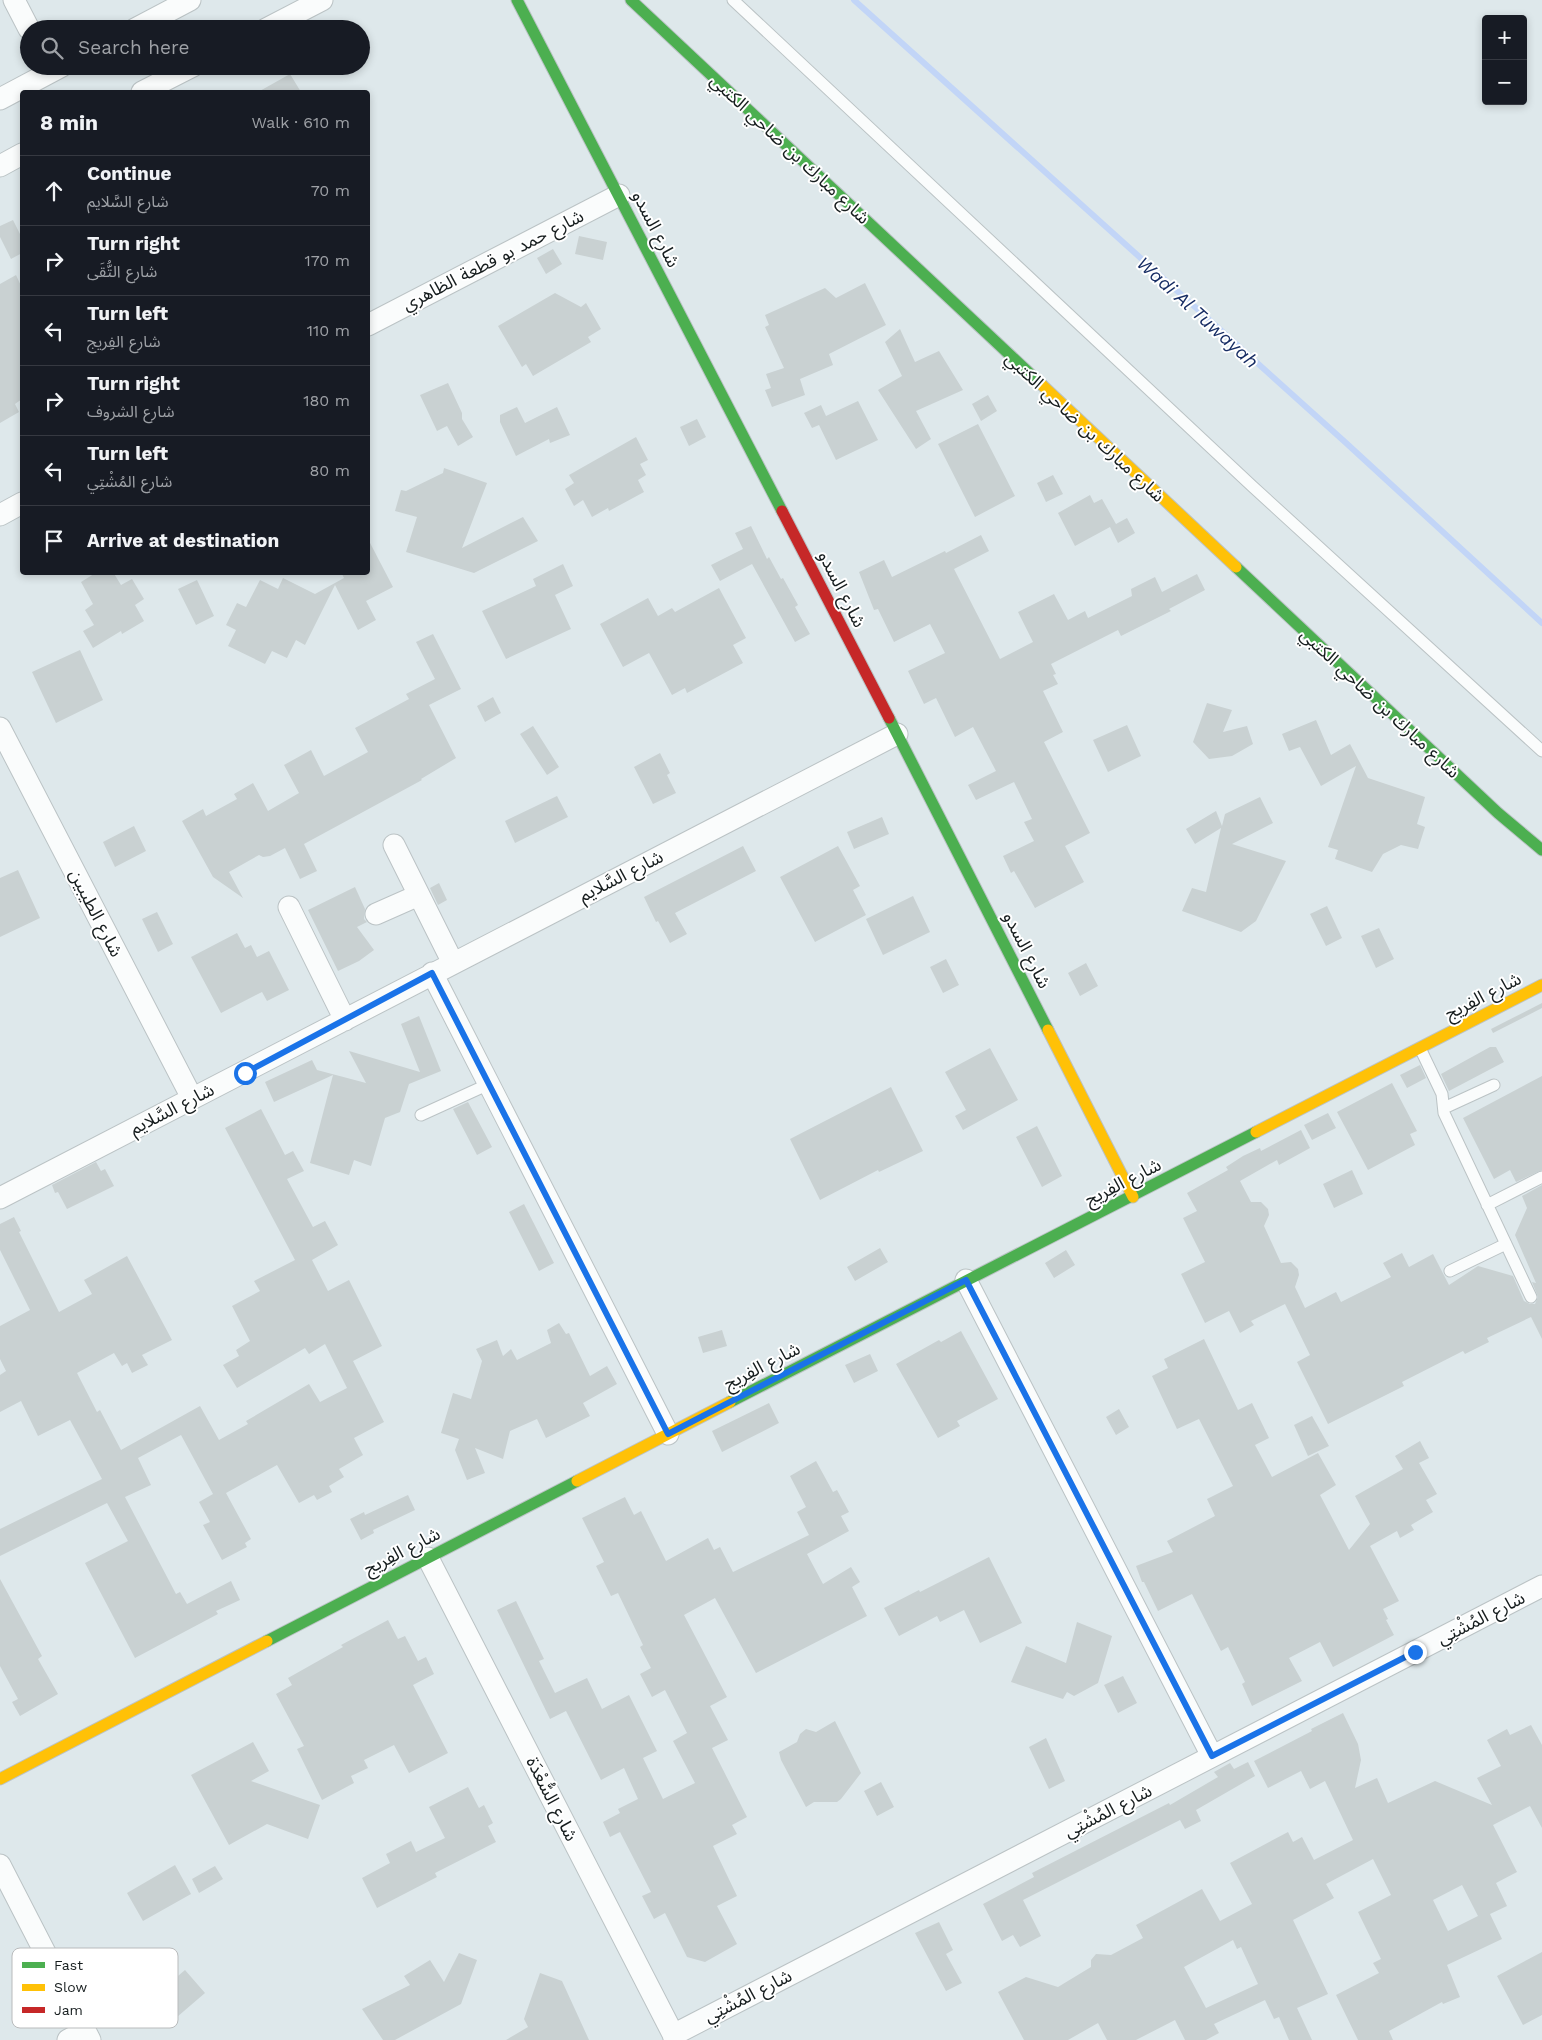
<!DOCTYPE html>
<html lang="en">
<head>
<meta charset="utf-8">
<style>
	:root { --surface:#171b24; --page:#20242c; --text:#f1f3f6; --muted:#9ea1a6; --line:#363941 }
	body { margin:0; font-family:"Work Sans","Noto Sans Arabic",sans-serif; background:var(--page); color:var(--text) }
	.controls { position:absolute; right:15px; top:15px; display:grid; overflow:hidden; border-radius:5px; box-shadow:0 2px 8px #0003 }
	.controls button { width:45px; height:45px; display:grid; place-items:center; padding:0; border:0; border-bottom:1px solid var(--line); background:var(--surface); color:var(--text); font:25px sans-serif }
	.stop { position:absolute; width:15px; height:15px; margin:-11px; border:4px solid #1a73e8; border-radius:50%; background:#fff }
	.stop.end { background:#1a73e8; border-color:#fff; box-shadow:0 1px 5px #0008 }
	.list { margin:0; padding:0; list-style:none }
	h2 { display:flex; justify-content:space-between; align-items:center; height:65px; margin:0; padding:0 20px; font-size:21px }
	h2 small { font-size:16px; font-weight:400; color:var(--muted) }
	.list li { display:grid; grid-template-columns:32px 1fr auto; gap:15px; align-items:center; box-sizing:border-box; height:70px; padding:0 20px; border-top:1px solid var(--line) }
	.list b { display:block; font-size:19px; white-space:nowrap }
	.list p { margin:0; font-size:16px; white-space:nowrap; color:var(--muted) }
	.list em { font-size:16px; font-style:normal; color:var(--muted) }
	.icon { flex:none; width:28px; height:28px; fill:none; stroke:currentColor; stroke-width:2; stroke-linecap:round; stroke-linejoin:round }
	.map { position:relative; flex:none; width:1542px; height:2040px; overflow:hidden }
	.search { position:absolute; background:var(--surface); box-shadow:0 2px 8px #0003; left:20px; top:20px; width:350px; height:55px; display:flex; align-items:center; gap:12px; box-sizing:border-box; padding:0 18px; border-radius:28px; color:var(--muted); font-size:19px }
	.panel { position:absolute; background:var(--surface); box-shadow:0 2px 8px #0003; left:20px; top:90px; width:350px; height:485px; border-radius:5px }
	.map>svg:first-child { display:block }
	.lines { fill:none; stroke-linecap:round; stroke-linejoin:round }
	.stream { stroke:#c2d5f7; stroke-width:6 }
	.building { fill:#c9d1d2; fill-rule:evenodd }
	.lane-casing { stroke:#bbc3c5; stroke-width:13 }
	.street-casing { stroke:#bbc3c5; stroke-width:23 }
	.fast-casing { stroke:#bbc3c5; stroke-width:13 }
	.slow-casing { stroke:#bbc3c5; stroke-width:13 }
	.jam-casing { stroke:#bbc3c5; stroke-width:13 }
	.lane { stroke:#fafcfc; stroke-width:11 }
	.street { stroke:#fafcfc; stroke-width:21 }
	.fast { stroke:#4caf50; stroke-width:11 }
	.slow { stroke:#ffc107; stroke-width:11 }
	.jam { stroke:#c62828; stroke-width:11 }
	.route { stroke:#1a73e8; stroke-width:6 }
	.labels { text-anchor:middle; stroke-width:4; stroke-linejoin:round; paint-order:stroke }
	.street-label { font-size:18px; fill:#161d1e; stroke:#fff }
	.water-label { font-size:19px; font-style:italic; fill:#172d64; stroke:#fff }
	.key { fill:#fff; stroke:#b9bbbc; stroke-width:1 }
	.key-label { font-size:14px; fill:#161d1e }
</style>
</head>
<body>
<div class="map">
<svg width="1542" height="2040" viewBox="0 0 1542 2040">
	<rect width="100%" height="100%" fill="#dee8eb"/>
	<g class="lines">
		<path class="stream" d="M854,0L1345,442L1542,623"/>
	</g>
	<path class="building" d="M290,74L301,92H258Z
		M13,220L22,238V253L11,259L0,237V226Z
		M579,236L607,242L603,260L575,254Z
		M553,249L562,264L546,274L537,258Z
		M16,275L22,288V399L15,404L19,412L0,423V284Z
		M865,283L886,325L829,354L833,365L800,379L805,395L772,407L765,390L771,388L766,374L784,368L765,327L769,325L765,315L825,288L836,298Z
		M555,293L581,307L586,303L601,329L588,337L591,342L533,376L526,364L522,367L498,326Z
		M900,329L915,362L939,351L963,390L916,411L931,439L916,449L878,390L902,376L885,342Z
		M448,383L462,413V419L473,437L458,446L447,426L437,431L420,395Z
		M988,395L997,411L981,421L972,404Z
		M858,401L878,440L836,460L819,425L812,428L804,413L821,405L826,416Z
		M517,407L525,423L557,407L570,435L550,443L549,439L516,456L500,422V415Z
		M697,419L706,437L689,446L680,427Z
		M978,424L1015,496L975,517L938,444Z
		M636,437L648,460L640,464L646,475L638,480L644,492L609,511L608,508L592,517L583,500L574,506L565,489L574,483L569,475Z
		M444,468L487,483L462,548L523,517L538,541L474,573L406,552L417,517L395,511L401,490L406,491L443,473Z
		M1053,475L1063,494L1046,502L1037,483Z
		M1090,495L1094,503L1102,499L1116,524L1127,518L1135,533L1118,543L1110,527L1075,546L1058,513Z
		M751,526L767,559L769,557L781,579L783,578L798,605L795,607L810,634L795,642L752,564L720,581L711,565L743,549L735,533Z
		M981,535L989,551L954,569L1000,659L1033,642L1018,612L1054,594L1068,620L1085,611L1088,618L1132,596L1131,589L1155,577L1162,592L1197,574L1205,590L1169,609L1171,611L1121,636L1118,630L1051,664L1056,674L1053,675L1058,684L1043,691L1063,732L1044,742L1090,833L1065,846L1084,882L1035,908L1014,871L1011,873L1003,856L1034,841L1024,822L1032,819L1014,782L976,800L968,785L996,771L973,727L955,737L936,698L924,704L908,671L945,653L930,624L894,642L878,609L874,610L859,572L884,560L892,577L945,551L946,553Z
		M368,539L393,587L366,601L376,620L358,630L335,585L305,645L296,640L287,658L272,651L265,664L228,646L236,630L226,625L237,603L246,607L260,580L278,589L283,578L315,594L344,578L341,572H368Z
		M563,564L573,586L555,595L571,629L506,659L482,611L536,586L533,579Z
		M97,572H113L121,585L132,579L144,599L135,605L144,621L122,634L121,631L93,648L83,631L94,625L85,610L93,604L81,582Z
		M197,580L214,616L196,625L178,589Z
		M719,588L746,638L733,645L743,663L687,693L685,688L672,695L649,653L623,667L600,624L648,598L658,616L672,608L675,612Z
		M433,634L461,689L429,705L456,758L421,779L422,780L304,844L317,871L300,879L285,848L270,856L263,857L259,855L229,872L243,898L213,877L182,821L203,809L206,816L237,799L234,794L253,783L268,811L299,793L284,765L311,750L324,776L368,752L355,728L409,699L406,694L435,679L416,642Z
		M80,650L103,700L56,723L32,672Z
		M493,697L501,713L485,722L477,706Z
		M1207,703L1232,710L1223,732L1247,726L1253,744L1232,756L1209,759L1193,742Z
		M1316,720L1331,755L1350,744L1368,778L1425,797L1417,824L1425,827L1418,849L1401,845L1383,854L1372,872L1335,859L1338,850L1328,847L1356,766L1321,786L1300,747L1289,751L1282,734Z
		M1127,725L1141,756L1108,772L1093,740Z
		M533,726L559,767L547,775L520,734Z
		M660,753L670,773L667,775L676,793L653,804L634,767Z
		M557,796L568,817L515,843L505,821Z
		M1260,797L1273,823L1232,844L1286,861L1256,921L1241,932L1182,911L1192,888L1206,892L1221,828L1195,844L1186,829L1216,811L1222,826L1225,814Z
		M882,817L889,834L854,849L847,832Z
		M134,826L146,851L115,867L103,842Z
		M743,846L756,871L675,913L687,934L670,943L658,921L656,922L644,897Z
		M838,846L860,886L853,890L866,915L815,942L780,877Z
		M18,870L40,918L0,937V878Z
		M439,883L447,900L438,905L430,888Z
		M355,887L365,909L364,919L367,922L357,927L374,950L359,961L338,971L308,910Z
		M913,896L930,932L883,955L866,919Z
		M1327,906L1342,938L1326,946L1310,914Z
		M157,912L173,944L158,952L142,919Z
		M1379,928L1394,959L1376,968L1361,936Z
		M237,933L245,948L251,945L257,957L269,951L289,990L267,1001L262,992L221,1013L191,957Z
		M946,959L959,985L943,993L930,967Z
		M1086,963L1098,986L1080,996L1068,973Z
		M1542,1003V1008L1493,1033L1491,1029Z
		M419,1016L441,1071L409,1084L400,1112L385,1118L371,1166L354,1160L349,1175L310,1163L333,1075L274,1102L265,1082L312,1060L317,1070L366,1083L349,1051L420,1072L401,1024Z
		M1490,1047H1496L1504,1062L1449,1091L1441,1074Z
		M990,1048L1018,1100L963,1130L955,1116L966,1110L945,1072Z
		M1420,1065L1426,1078L1407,1088L1400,1075Z
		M1542,1076V1170L1516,1182L1510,1170L1494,1179L1463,1118Z
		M1392,1083L1417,1131L1410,1134L1415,1145L1368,1170L1337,1112Z
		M891,1087L923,1151L879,1172L878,1170L820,1200L790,1139Z
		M468,1102L492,1147L477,1155L453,1109Z
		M261,1109L285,1155L293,1151L304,1171L287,1179L313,1227L325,1221L338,1245L312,1260L328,1291L349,1280L382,1346L353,1361L384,1422L354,1438L363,1455L339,1469L344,1477L329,1486L332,1492L317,1500L314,1495L299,1503L277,1465L226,1493L251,1539L245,1543L247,1547L222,1560L203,1525L210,1522L199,1502L213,1494L181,1435L138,1458L151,1485L125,1497L176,1594L180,1592L187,1604L231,1581L240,1600L216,1611L218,1614L135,1658L85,1563L128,1541L107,1503L0,1556V1529L102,1479L70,1420L38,1436L21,1401L0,1412V1375L6,1371L0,1359V1326L30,1310L0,1250V1224L14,1217L21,1231L19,1232L59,1312L92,1294L84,1280L127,1256L172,1340L142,1355L148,1365L132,1373L127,1363L122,1366L114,1353L77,1373L97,1412L100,1410L121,1450L200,1406L219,1440L248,1424L246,1421L309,1384L320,1402L347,1388L325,1344L309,1354L305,1348L237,1388L223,1365L239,1356L236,1350L250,1341L232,1306L260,1291L254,1281L295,1260L225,1128Z
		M1328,1113L1336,1128L1312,1140L1304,1125Z
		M1037,1126L1062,1176L1042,1187L1016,1137Z
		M1301,1130L1310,1148L1279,1165L1277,1160L1240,1181L1251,1202H1261L1268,1209L1269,1215L1264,1226L1281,1263L1291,1262L1298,1269L1299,1275L1295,1287L1305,1308L1336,1292L1341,1302L1391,1277L1383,1263L1402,1253L1409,1267L1433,1254L1449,1285L1478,1266L1513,1276L1524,1301L1530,1304H1535L1538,1297L1532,1282L1536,1283L1515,1235L1527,1208L1522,1196L1542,1185V1339L1531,1317L1487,1338L1489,1342L1465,1354L1463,1351L1402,1382L1404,1386L1328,1424L1297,1362L1310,1355L1285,1304L1251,1321L1254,1325L1240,1333L1229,1311L1205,1323L1181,1274L1205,1262L1183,1218L1197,1211L1187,1193L1228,1170L1226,1167L1243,1156L1260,1148L1261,1151Z
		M96,1162L101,1171L105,1169L114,1186L67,1209L58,1192L55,1193L52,1185Z
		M1352,1170L1363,1194L1334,1208L1323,1184Z
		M524,1204L554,1263L539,1271L509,1212Z
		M880,1248L888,1262L855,1281L847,1267Z
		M1066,1250L1075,1265L1054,1278L1045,1263Z
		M559,1323L566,1334L569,1333L590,1376L607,1366L617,1384L583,1403L590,1416L546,1438L537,1419L510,1431L503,1459L475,1448L485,1473L467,1480L455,1450L459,1439L441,1433L453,1393L471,1399L482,1361L476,1349L497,1340L503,1356L511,1349L517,1360L551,1343L547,1330Z
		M722,1330L727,1346L703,1353L698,1337Z
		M961,1331L998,1399L957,1421L960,1426L938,1438L896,1364L939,1340L941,1342Z
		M1204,1339L1238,1410L1252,1403L1269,1438L1255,1445L1272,1477L1318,1453L1336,1485L1320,1495L1349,1550L1370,1524L1355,1496L1403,1469L1395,1456L1420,1441L1429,1458L1419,1463L1437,1494L1426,1500L1433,1512L1411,1525L1414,1530L1400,1538L1397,1531L1370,1546L1399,1601L1383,1609L1388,1619L1386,1620L1394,1635L1333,1667L1320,1642L1289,1658L1302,1681L1252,1706L1242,1684L1245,1682L1228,1647L1221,1651L1192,1594L1158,1611L1144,1582H1142L1136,1566L1173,1552L1167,1541L1215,1516L1207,1499L1233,1486L1199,1419L1177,1429L1152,1376L1168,1368L1164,1359Z
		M870,1354L878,1371L854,1383L845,1365Z
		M769,1403L779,1423L722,1452L712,1431Z
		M1119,1409L1129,1427L1116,1435L1106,1417Z
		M1312,1416L1329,1446L1308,1456L1294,1425Z
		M816,1461L833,1492L837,1490L849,1512L841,1516L849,1531L807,1554L823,1584L851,1567L860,1582L852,1587L867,1616L756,1673L715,1598L684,1615L727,1697L710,1706L728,1740L712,1748L747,1817L732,1825L737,1834L713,1846L737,1896L717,1906L737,1944L705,1962L687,1957L665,1913L654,1919L642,1896L651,1892L620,1832L610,1837L603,1822L620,1813L618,1809L638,1799L624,1768L601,1780L566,1711L550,1719L497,1610L516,1601L544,1659L539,1661L555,1693L587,1678L602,1709L629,1695L657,1751L643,1758L663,1799L695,1783L673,1741L687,1733L665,1690L652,1697L640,1674L651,1668L640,1647L643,1645L618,1593L611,1596L596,1566L604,1562L582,1518L625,1497L634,1515L641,1511L666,1561L708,1538L714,1550L720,1547L733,1572L809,1535L797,1512L806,1507L790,1476Z
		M408,1495L415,1510L373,1530L374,1533L361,1540L350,1519L364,1512L365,1515Z
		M989,1557L1022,1623L980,1643L964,1610L940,1622L937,1616L899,1636L884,1608L919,1590L920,1592Z
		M0,1579L42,1656L38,1659L58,1694L20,1716L12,1702L18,1699L0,1666Z
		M388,1620L398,1639L405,1636L418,1661L426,1657L434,1674L413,1685L448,1753L409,1773L394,1745L364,1760L368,1768L351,1776L354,1783L322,1800L297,1749L304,1746L276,1694L292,1685L288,1678L343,1647L341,1645Z
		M1077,1622L1112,1636L1098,1683L1074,1696L1067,1692L1063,1699L1011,1682L1026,1646L1066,1663Z
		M1123,1676L1137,1703L1118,1713L1104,1685Z
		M1343,1713L1358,1744L1361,1760L1355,1788L1377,1778L1388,1803L1435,1781L1492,1805L1477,1778L1501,1766L1487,1740L1507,1729L1510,1735L1531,1725L1542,1745V1828L1530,1806L1493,1825L1517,1872L1496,1883L1507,1906L1490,1914L1502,1939L1447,1965L1460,1997L1443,2004L1442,2002L1389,2031L1393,2040H1358L1336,1995L1379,1973L1373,1963L1381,1959L1358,1912L1391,1895L1373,1859L1326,1884L1334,1898L1293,1920L1328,1994L1297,2008L1312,2040H1289L1279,2017L1274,2019L1265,2000L1214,2024L1219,2033L1206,2040H1185L1175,2020L1136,2040H1107L1098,2023L1068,2040H1024L998,1992L1026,1977L1058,1987L1091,1967V1960L1096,1954L1111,1955L1143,1938L1136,1925L1202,1889L1220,1921L1252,1904L1230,1863L1288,1832L1293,1842L1302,1837L1314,1860L1353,1840L1325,1781L1310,1789L1301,1771L1268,1788L1254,1761L1312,1731L1311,1729ZM1462,1885L1478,1916L1448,1931L1433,1900ZM1233,1940L1237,1949L1241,1947L1258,1984L1206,2008L1184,1967Z
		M835,1721L861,1773L841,1799L837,1802H814L806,1807L781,1760L779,1752L797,1742L800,1734L806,1729L816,1732Z
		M1046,1738L1065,1781L1049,1789L1029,1747Z
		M253,1742L269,1771L251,1781L320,1805L308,1839L267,1824L229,1845L191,1775Z
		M1248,1762L1255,1776L1196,1810L1201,1821L1185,1829L1180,1820L1023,1900L1041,1936L1020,1947L1013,1935L1002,1941L983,1904L1034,1877L1032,1873L1169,1803L1170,1805L1218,1777L1214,1772L1230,1763L1234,1769Z
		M881,1782L894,1807L877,1816L864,1791Z
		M468,1787L479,1808L484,1805L493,1823L488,1826L496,1842L435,1873L437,1877L377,1908L362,1878L390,1863L386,1854L411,1841L416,1852L445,1838L429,1807Z
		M175,1865L191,1894L143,1921L127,1893Z
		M215,1866L223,1879L199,1893L192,1879Z
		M939,1922L953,1950L946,1954L962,1983L946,1991L915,1933Z
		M1542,1952V2015L1523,2025L1497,1976Z
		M459,1953L477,1960L461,2004L395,2040H383L362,2009L410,1985L404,1976L430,1960L444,1982Z
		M185,1970L205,1993L170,2023L151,1999Z
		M540,1973L562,1981L589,2040H506L528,2027L524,2019Z"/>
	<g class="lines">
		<defs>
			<path id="lane" d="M733,0L1252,486L1542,751
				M1420,1048L1442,1094L1444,1113L1531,1297
				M1444,1108L1494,1085
				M421,1115L489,1084
				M1487,1205L1542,1177
				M1450,1271L1506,1244"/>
			<path id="street" d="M14,0L29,29
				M135,29L190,0
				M266,29L322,0
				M142,92L193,66
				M0,99L62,66
				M0,166L22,154
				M368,325L619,195
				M0,515L22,503
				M0,728L192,1098
				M394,845L453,963
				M289,907L345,1020
				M376,914L419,895
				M432,973L668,1434
				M0,1198L897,734
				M966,1280L1212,1756
				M428,1558L676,2040
				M0,1865L90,2040
				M673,2035L1542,1586
				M68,2040L85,2031"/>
			<path id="fast" d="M517,0L782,511
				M631,0L1042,385
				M1236,567L1498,813L1542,850
				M889,718L1048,1030
				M730,1402L1256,1132
				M267,1641L577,1481"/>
			<path id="slow" d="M1042,385L1236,567
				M1048,1030L1133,1197
				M1256,1132L1542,985
				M577,1481L730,1402
				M0,1779L267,1641"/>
			<path id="jam" d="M782,511L889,718"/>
		</defs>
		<use href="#lane" class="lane-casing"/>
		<use href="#street" class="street-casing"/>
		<use href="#fast" class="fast-casing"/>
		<use href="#slow" class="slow-casing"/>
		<use href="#jam" class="jam-casing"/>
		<use href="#lane" class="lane"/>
		<use href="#street" class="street"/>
		<use href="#fast" class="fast"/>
		<use href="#slow" class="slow"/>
		<use href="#jam" class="jam"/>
	</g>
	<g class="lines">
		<path class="route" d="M245,1073L432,973L668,1434L966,1280L1212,1756L1415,1652"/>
	</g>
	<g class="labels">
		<g class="street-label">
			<text transform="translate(790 149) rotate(43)" y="6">شارع مبارك بن ضاحي الكتبي</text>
			<text transform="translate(656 229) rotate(63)" y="6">شارع السدو</text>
			<text transform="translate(493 260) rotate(-27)" y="6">شارع حمد بو قطعة الظاهري</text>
			<text transform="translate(1085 427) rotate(43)" y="6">شارع مبارك بن ضاحي الكتبي</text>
			<text transform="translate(842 589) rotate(63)" y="6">شارع السدو</text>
			<text transform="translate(1380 703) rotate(43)" y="6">شارع مبارك بن ضاحي الكتبي</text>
			<text transform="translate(621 876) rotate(-27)" y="6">شارع السَّلايم</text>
			<text transform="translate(96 913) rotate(63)" y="6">شارع الطيبين</text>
			<text transform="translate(1027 950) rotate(63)" y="6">شارع السدو</text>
			<text transform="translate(1483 996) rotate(-27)" y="6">شارع الفِريج</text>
			<text transform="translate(172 1109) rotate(-27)" y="6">شارع السَّلايم</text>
			<text transform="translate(1123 1182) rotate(-27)" y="6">شارع الفِريج</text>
			<text transform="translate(762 1366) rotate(-27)" y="6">شارع الفِريج</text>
			<text transform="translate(402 1551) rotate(-27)" y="6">شارع الفِريج</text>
			<text transform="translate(1481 1618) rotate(-27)" y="6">شارع المُشْتِي</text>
			<text transform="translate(552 1799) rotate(63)" y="6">شارع السُّعْدَة</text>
			<text transform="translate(1108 1811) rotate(-27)" y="6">شارع المُشْتِي</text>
			<text transform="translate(748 1996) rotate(-27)" y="6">شارع المُشْتِي</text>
		</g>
		<g class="water-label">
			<text transform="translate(1198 312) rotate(42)" y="7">Wadi Al Tuwayah</text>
		</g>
	</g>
	<rect x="12" y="1948" width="166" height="80" rx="8" class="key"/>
	<rect x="22" y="1962" width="23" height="6" fill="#4caf50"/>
	<rect x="22" y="1984" width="23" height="7" fill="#ffc107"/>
	<rect x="22" y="2007" width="23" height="6" fill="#c62828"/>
	<g class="key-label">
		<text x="54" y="1970">Fast</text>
		<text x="54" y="1992">Slow</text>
		<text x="54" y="2015">Jam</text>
	</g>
</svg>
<div class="controls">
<button>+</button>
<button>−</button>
</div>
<div class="stop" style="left:245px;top:1073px"></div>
<div class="stop end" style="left:1415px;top:1652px"></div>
<div class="search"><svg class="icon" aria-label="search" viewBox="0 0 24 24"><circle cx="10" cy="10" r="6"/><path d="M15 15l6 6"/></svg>Search here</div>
<section class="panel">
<h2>8 min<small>Walk · 610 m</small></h2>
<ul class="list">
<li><svg class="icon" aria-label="ahead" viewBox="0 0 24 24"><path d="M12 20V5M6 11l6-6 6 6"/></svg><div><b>Continue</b><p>شارع السَّلايم</p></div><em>70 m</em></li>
<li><svg class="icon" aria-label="right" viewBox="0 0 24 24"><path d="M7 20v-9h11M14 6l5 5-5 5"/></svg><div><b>Turn right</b><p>شارع التُّقَى</p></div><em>170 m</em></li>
<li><svg class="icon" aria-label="left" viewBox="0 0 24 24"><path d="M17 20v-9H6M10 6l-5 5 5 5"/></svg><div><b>Turn left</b><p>شارع الفِريج</p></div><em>110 m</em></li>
<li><svg class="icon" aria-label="right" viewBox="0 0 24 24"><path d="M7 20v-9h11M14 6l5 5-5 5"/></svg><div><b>Turn right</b><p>شارع الشروف</p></div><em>180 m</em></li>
<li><svg class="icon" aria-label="left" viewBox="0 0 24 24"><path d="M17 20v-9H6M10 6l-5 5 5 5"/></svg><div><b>Turn left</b><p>شارع المُشْتِي</p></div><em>80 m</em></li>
<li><svg class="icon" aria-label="arrive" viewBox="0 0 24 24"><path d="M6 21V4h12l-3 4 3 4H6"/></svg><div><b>Arrive at destination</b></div></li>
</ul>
</section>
</div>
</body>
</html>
